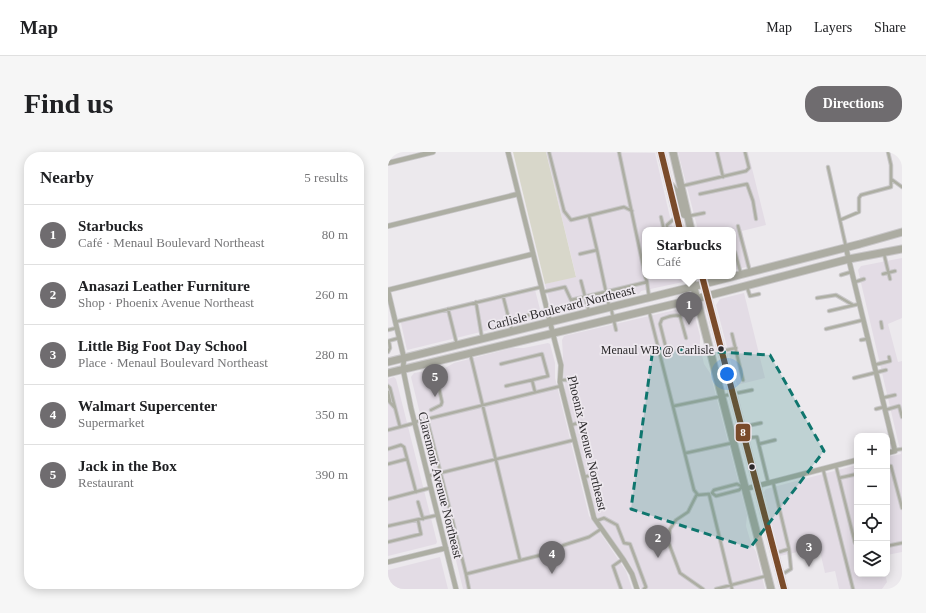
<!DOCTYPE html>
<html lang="en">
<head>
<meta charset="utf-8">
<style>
	:root { --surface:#fff; --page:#f6f6f6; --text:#202124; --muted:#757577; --line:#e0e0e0; --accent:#6f6c6f }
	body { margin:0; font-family:"Times New Roman",serif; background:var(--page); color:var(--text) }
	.controls { position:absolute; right:12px; bottom:12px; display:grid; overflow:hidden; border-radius:8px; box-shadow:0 2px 10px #0003 }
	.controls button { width:36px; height:36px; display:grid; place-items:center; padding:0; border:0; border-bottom:1px solid var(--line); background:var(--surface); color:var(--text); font:20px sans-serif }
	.you { position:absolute; left:339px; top:222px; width:14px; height:14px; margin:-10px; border:3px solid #fff; border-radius:50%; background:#1a73e8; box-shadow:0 0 0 6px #1a73e833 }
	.badge { display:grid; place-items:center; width:26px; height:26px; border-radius:50%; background:var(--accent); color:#fff; font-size:13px; font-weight:700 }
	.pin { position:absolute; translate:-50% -33px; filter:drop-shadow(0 1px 2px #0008) }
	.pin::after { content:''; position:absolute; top:21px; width:14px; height:12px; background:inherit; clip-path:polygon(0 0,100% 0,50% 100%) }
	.popup { position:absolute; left:254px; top:75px; width:94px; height:52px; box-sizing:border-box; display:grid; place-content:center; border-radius:8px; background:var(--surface); filter:drop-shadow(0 1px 3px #0005); font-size:13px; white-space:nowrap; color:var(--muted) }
	.popup b { font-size:15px; color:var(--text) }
	.popup::after { content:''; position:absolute; left:50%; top:100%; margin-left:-8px; border:8px solid transparent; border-top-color:var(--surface) }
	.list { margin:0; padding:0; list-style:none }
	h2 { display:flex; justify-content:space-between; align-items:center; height:52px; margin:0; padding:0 16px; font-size:17px }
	h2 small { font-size:13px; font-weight:400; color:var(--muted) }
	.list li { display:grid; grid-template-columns:26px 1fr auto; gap:12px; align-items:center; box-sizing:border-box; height:60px; padding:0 16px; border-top:1px solid var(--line) }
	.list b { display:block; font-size:15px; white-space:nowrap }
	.list p { margin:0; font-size:13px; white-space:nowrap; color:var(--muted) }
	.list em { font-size:13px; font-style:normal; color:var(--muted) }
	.icon { flex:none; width:22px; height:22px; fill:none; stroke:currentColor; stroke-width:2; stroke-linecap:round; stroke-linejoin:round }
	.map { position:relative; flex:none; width:514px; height:437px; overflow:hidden; border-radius:16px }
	header { display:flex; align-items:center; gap:24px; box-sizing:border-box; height:56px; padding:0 20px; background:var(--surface); border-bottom:1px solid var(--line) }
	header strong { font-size:19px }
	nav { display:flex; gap:22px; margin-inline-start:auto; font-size:14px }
	.intro { display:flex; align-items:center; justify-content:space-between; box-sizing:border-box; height:96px; padding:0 24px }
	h1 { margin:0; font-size:28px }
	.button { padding:10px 18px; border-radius:16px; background:var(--accent); color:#fff; font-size:14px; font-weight:700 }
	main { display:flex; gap:24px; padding:0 24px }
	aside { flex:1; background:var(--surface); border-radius:16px; box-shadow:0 2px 10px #0003 }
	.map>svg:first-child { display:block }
	.built { fill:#e3dce5 }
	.green { fill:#d8d7ca }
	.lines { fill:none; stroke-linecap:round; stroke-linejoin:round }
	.lane-casing { stroke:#c9c7c9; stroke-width:4.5 }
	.street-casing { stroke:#c9c7c9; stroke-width:6 }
	.secondary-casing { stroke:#c9c7c9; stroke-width:9 }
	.lane { stroke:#adaea3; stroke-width:2.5 }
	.street { stroke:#adaea3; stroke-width:4.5 }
	.secondary { stroke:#acaca2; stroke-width:7 }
	.bus-1-casing { stroke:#ede8ee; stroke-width:9 }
	.bus-1 { stroke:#7a4b2a; stroke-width:6 }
	.marked { fill:#0f766e; fill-opacity:0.2; stroke:#0f766e; stroke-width:3; stroke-dasharray:8 5; stroke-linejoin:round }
	.bus-dot { fill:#2b292b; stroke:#ede8ee; stroke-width:1.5 }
	.labels { text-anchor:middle; stroke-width:3.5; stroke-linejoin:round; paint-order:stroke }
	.bus-label { font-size:12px; fill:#2b292b; stroke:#ede8ee; text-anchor:end }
	.street-label { font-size:13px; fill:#2b292b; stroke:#ede8ee }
	.line-badge { stroke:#ede8ee; stroke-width:1.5 }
	.badge-label { font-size:11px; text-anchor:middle; font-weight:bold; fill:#fff }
</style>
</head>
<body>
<header>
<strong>Map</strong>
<nav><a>Map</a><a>Layers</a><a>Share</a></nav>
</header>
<div class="intro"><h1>Find us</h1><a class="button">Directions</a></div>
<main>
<aside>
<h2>Nearby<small>5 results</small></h2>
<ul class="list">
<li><span class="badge">1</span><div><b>Starbucks</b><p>Café · Menaul Boulevard Northeast</p></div><em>80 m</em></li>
<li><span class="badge">2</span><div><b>Anasazi Leather Furniture</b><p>Shop · Phoenix Avenue Northeast</p></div><em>260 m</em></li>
<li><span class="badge">3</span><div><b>Little Big Foot Day School</b><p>Place · Menaul Boulevard Northeast</p></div><em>280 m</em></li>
<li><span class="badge">4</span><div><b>Walmart Supercenter</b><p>Supermarket</p></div><em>350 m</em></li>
<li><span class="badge">5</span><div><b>Jack in the Box</b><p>Restaurant</p></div><em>390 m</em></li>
</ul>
</aside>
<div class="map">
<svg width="514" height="437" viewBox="0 0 514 437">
	<rect width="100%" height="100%" fill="#ece9ed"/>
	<path class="built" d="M158,0L267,1L285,78H257V124H296L295,130L253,139L251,142L227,144L211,151L165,162L157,132L188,124Z
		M290,0H360L378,73L354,79L363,114L345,118V78H310Z
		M514,106V166L500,172L510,210L514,209V400L499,403V305L513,302L470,118L473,114Z
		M147,138L154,165L19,198L13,171Z
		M356,141L377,226L349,233L328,153L332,147Z
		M300,155L305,157L312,184V195L316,212L322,221L359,363L358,374L363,391L368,400L377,437H253L243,414L209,365L177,240L174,188L176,184Z
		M160,191L162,192L167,211V226L201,364L238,419L244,437H75L23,225L26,221L57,216L66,211L124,196H136Z
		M6,225L8,227L49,390L48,392L0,404V227Z
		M469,313V422H497L499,430L494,437H451L447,419L437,421L431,395L392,404L376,340L378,337Z
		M52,405L60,437H0V418Z"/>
	<path class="green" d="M125,0H158L188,125L157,132Z"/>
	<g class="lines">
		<defs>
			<path id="lane" d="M161,0L176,59L183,68L236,55L244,59
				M231,0L257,123
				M329,0L335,25
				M440,15L458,95
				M503,27L514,35
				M294,34L358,19L361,16L357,0
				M312,42L359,32L365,49L368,67
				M201,64L209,98
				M301,64L316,61
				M273,65L276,78
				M288,65L279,73V76L291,78
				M452,68L471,60V46L473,43L503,35V13L500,0
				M350,74L362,120
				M345,100H347L353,122
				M192,102L209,98L221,154
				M496,102L502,127
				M495,122L507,119
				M453,123L463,120
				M257,124L259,130
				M193,129L201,160
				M467,130L476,127
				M359,135L362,144L371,142
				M155,140L177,135L183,148L259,130L261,145
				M115,144L124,179
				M429,146L448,143L465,153
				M88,150L94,186
				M223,156L228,178
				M60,157L69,193
				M261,159L306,338L310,343L321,342L344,437
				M441,159L471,152
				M121,168L149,161
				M7,170L153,135
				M493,170L494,176
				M438,177L475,168
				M0,178L8,176
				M344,182L355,228
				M473,188L479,187
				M0,189L11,186
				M277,192L272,172L274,167C279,165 286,162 292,164L298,186
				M334,199L348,196
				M0,200L2,196L1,189
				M82,201L132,408
				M113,212L154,202L160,224L144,228L147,240
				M486,213L502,209L501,205
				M466,226L498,218
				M172,228H186
				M0,234L2,236L12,275
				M118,234L144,228
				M0,240L2,249
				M494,246L507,243
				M0,248L7,256
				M286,254L364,238
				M488,257L496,255
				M43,258L53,253L54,250L49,227
				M497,258L511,254L514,265
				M39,267L78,422
				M27,270L173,234
				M183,273L194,270
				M354,275L373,271
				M0,278L27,271
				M358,286L369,285L380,330
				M371,292L387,288
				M0,297L13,293L16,295L28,340
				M507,298L514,297
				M298,301L344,291
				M0,312L19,307
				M448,314L451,326
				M499,315L503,314L514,356
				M435,317L465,437
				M469,322L451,326L467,391H469
				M40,324L186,288
				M196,325L208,322
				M385,330L401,397L403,417L393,423
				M353,334L349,332L326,338L324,341L328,344L351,338L356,333
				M309,342L300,360L288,368L282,377L280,389L292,421L315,437
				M0,347L42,336
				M30,350L35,367
				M208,369L216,366L229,373L236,391L242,392L258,435L256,437
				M0,374L50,363
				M0,390L33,382L30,368
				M499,394L514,391
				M388,401L401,397
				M81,437L78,422L161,401L176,393L201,385L213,377
				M233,437L225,414L235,407
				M328,437L378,424"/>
			<path id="street" d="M120,0L167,190L173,213L172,230L206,366L235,407L244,422L249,437
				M0,11L45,0
				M0,74L130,42
				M458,96L507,299L499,301
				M0,138L145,102
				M0,139L16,206L15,217L23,256L68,437
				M357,337L469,308
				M0,410L58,396"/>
			<path id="secondary" d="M273,0L292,78
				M285,0L303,78
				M282,33L288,40L294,61L300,64
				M303,124L383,437
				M314,124L396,437
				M0,210L316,132L472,92L514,80
				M0,221L319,144L461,107L514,97"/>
		</defs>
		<use href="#lane" class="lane-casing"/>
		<use href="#street" class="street-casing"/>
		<use href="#secondary" class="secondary-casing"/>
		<use href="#lane" class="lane"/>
		<use href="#street" class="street"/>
		<use href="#secondary" class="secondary"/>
		<defs>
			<path id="bus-1" d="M273,0L292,78
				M314,124L396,437"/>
		</defs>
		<use href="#bus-1" class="bus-1-casing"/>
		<use href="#bus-1" class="bus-1"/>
	</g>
	<path class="marked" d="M265,196L382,203L436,299L362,396L243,357Z"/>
	<g class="bus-dot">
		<circle cx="333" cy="197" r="3.5"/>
		<circle cx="364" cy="315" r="3.5"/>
	</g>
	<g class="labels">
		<g class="bus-label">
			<text x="326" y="202">Menaul WB @ Carlisle</text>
		</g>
		<g class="street-label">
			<text transform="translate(173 155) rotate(-14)" y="5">Carlisle Boulevard Northeast</text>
			<text transform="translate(200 291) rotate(77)" y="5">Phoenix Avenue Northeast</text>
			<text transform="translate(53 333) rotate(76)" y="5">Claremont Avenue Northeast</text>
		</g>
	</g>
	<rect class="line-badge" x="347" y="271" width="16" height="19" rx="4" fill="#7a4b2a"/>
	<g class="badge-label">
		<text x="355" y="284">8</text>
	</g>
</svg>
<div class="controls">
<button>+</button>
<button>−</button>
<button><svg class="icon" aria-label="locate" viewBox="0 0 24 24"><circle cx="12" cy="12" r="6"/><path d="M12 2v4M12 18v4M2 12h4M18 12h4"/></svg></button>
<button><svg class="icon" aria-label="layers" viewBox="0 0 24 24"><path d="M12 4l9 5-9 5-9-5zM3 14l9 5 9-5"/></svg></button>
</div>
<div class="you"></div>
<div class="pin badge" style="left:301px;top:173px">1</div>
<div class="popup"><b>Starbucks</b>Café</div>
<div class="pin badge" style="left:270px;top:406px">2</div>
<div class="pin badge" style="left:421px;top:415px">3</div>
<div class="pin badge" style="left:164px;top:422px">4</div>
<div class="pin badge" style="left:47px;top:245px">5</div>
</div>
</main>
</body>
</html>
